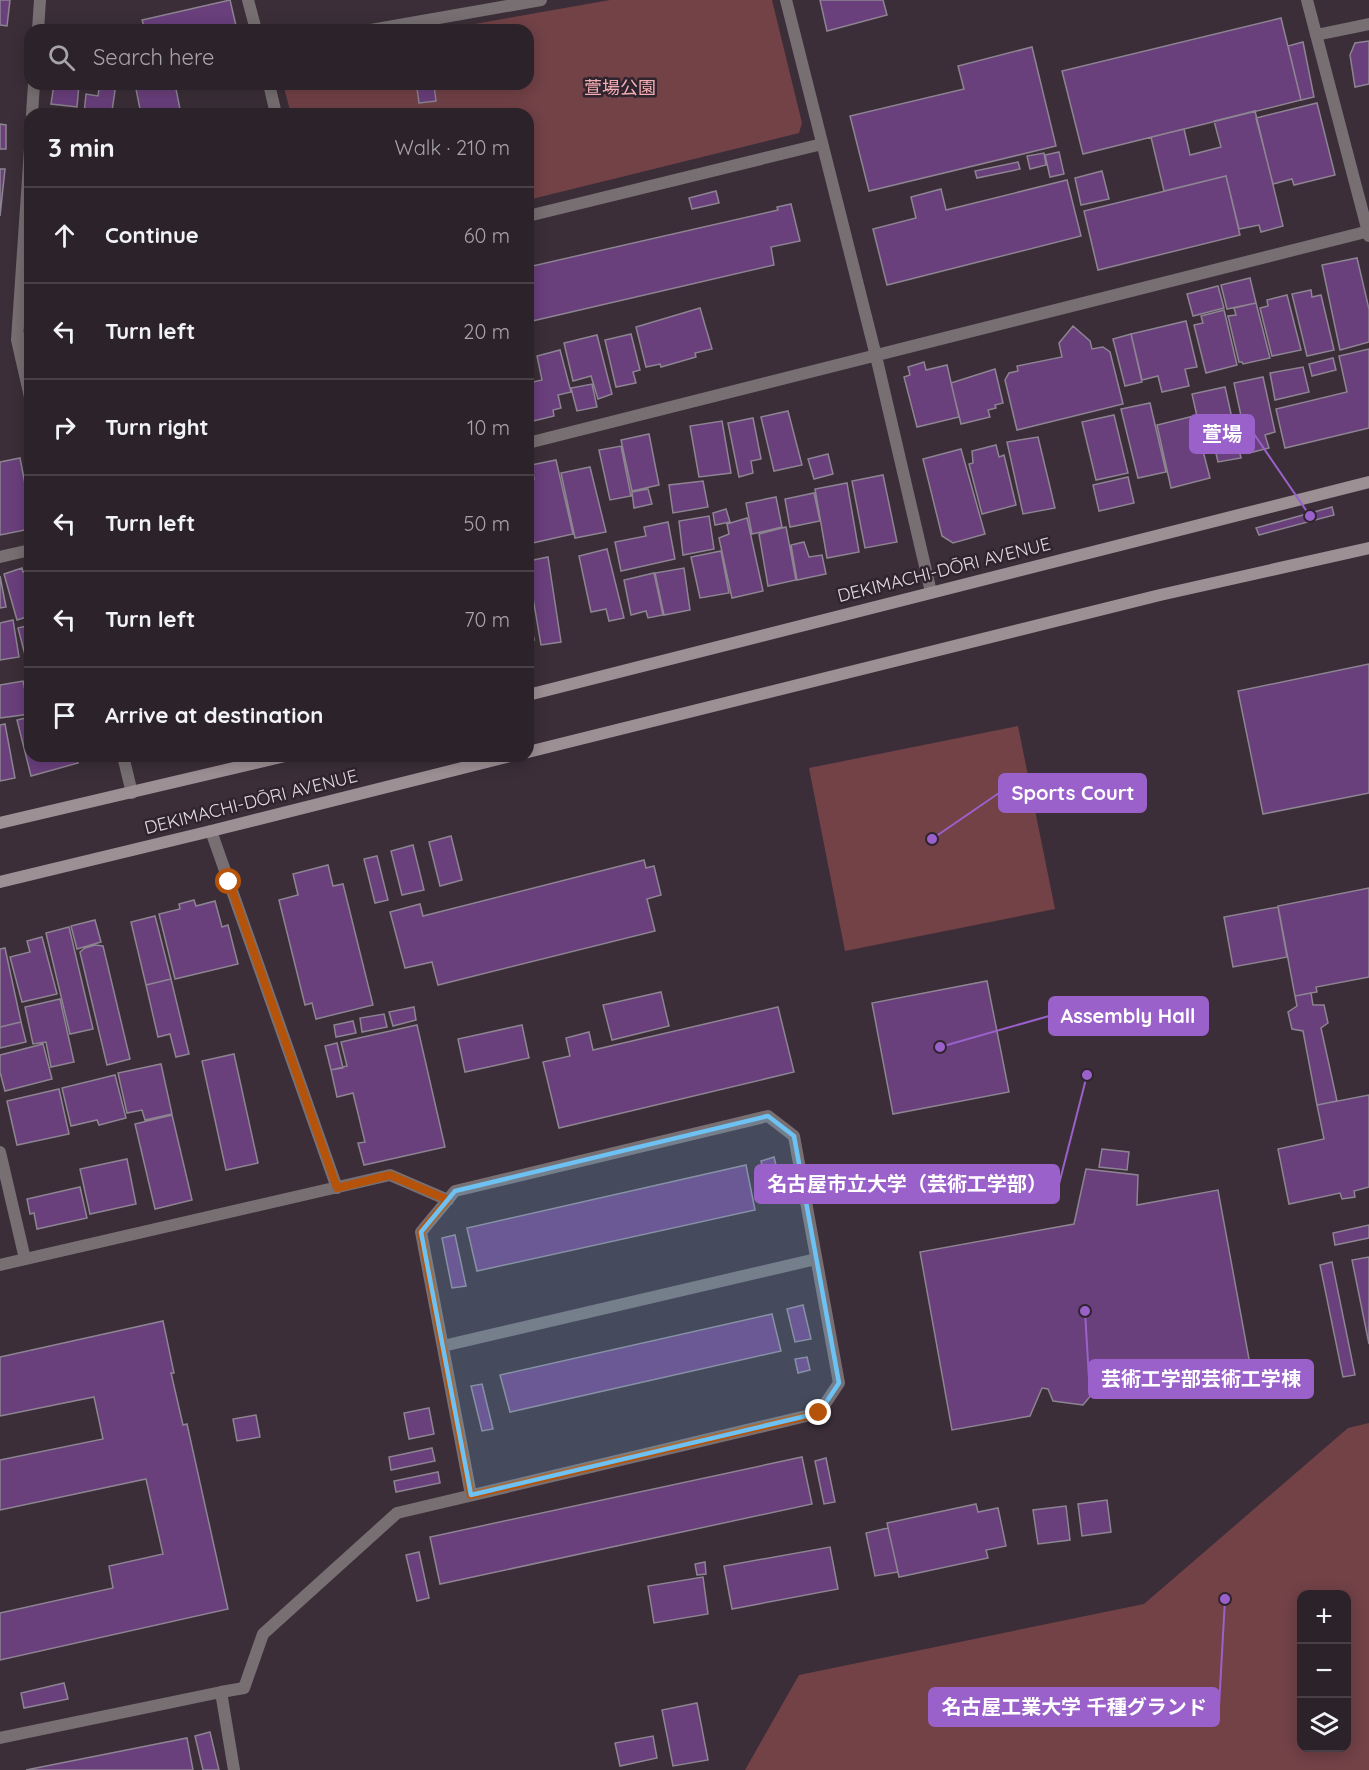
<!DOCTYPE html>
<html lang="en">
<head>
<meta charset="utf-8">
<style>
	:root { --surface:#2c222a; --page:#342a32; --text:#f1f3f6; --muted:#a6a4a8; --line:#483f47 }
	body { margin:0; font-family:Quicksand,"Noto Sans JP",sans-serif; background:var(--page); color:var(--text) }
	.controls { position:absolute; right:18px; bottom:18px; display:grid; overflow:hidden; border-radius:12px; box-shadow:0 3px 15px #0003 }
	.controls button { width:54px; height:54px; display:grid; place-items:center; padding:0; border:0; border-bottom:2px solid var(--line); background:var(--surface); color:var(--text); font:30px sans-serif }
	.stop { position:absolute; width:18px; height:18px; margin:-14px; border:4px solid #b45309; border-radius:50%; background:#fff }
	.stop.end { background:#b45309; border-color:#fff; box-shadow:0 2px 6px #0008 }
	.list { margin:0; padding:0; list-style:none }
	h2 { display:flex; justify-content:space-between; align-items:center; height:78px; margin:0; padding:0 24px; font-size:26px }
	h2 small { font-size:20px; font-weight:400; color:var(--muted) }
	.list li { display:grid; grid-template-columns:39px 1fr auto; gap:18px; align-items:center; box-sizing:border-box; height:96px; padding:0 24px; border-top:2px solid var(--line) }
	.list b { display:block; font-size:22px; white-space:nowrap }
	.list em { font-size:20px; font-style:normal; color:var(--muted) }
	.icon { flex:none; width:33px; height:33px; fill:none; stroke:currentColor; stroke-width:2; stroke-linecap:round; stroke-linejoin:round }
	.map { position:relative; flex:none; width:1369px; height:1770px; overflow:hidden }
	.search { position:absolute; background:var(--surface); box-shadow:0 3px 15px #0003; left:24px; top:24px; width:510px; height:66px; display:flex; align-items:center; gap:15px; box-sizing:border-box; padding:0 21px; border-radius:18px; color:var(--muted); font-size:22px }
	.panel { position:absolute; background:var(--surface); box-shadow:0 3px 15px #0003; left:24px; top:108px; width:510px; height:654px; border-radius:18px }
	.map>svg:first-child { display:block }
	.green { fill:#724247; fill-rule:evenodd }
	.building { fill:#693f7c; stroke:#8d8492; stroke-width:1.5 }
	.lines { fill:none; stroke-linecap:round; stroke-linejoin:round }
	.minor { stroke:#776f72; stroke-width:12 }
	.secondary { stroke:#9d9095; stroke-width:12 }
	.route { stroke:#b45309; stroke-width:8 }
	.marked { fill:#6ec2f3; fill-opacity:0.2; stroke:#6ec2f3; stroke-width:4.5; stroke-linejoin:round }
	.labels { text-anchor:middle; stroke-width:5; stroke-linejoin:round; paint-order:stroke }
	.park-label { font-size:18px; fill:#f5afb4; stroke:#30242e }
	.street-label { font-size:18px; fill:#e4dce2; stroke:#30242e }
	.leader { fill:none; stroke:#9a61ca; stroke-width:2 }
	.callout-dot { fill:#9a61ca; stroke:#30242e; stroke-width:2 }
	.callout { fill:#9a61ca; stroke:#9a61ca; stroke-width:2 }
	.callout-label { font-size:20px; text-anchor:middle; font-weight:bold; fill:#fff }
</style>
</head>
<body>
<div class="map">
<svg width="1369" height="1770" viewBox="0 0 1369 1770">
	<rect width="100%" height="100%" fill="#3b2e38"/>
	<path class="green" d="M610,0H772L802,123L799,133L528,200V114H291L283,84H528V30H440Z
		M1018,726L1055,909L845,951L809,768Z
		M1369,1423V1770H745L799,1675L1144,1604L1348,1428ZM1346,1594V1748H1302V1594Z"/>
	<path class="building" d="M0,0H10L7,26L0,25Z
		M230,0L237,30H145L142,20Z
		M820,0H883L887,15L827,31Z
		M1281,18L1301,100L1083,154L1062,71Z
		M1369,41V84L1355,87L1350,55L1355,43Z
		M1303,42L1314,97L1301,100L1288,46Z
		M1032,47L1056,146L869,191L850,116L964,89L958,66Z
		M54,84H116L112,111L123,112V114H84L86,94L98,96L99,88L79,85L77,107L51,104Z
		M135,84H175L181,114H141Z
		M434,85L436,101L419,103L417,88Z
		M1317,103L1335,175L1294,185L1292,179L1273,184L1256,118Z
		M1255,111L1283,226L1261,232L1259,225L1239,229L1226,176L1164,191L1151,137L1184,129L1190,155L1221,147L1214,121Z
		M0,124L6,125V149H0Z
		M1059,152L1064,174L1050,177L1045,155Z
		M1044,153L1046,165L1030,169L1027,156Z
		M1018,162L1020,169L977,178L975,171Z
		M0,169H5L0,216Z
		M1102,171L1109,199L1081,205L1075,178Z
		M1226,176L1240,235L1098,270L1084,211Z
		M1067,180L1081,236L887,285L873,229L916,218L911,197L941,189L946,210Z
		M716,191L719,203L692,209L689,198Z
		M791,204L800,241L771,247L774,265L528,322V267L778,210L777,207Z
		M1357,258L1369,309V342L1340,350L1322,265Z
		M1250,278L1256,303L1227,309L1221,285Z
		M1218,286L1224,308L1193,316L1187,294Z
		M1311,290L1312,297L1321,295L1334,350L1307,356L1292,294Z
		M1287,295L1301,350L1272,356L1260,308L1268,306L1267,300Z
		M1256,303L1270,358L1243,364L1242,362H1239L1228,316L1236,315L1234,308Z
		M700,308L712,349L695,353L696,357L661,367L660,364L646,367L636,327Z
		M1224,310L1237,365L1206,373L1194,325L1203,323L1201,316Z
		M1186,321L1197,367L1185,369L1189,386L1162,392L1158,376L1142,380L1131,334Z
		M1073,326L1090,341L1092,349L1103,347L1110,352L1123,404L1017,430L1005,380L1009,373L1018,371L1017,366L1062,357L1059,343Z
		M631,334L640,370L633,372L636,383L616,387L605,340Z
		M1131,334L1142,382L1125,386L1113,339Z
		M597,335L612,394L598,399L591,376L573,381L564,343Z
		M1369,349V428L1285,448L1276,409L1347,392L1339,356Z
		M560,350L571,392L558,395L561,408L553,410L554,416L533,421L528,400V383L542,380L537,356Z
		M1333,358L1336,370L1312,376L1309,364Z
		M924,362L926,370L947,365L959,417L917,427L904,377L910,375L908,367Z
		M1303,367L1309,392L1275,400L1270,373Z
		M995,369L1003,403L995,405L996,408L988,410L990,417L961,424L951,383Z
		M1263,377L1275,432L1265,435L1269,448L1249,453L1234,383Z
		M592,384L597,407L577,411L571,388Z
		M1225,387L1241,458L1218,462L1211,432L1201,434L1192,394Z
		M1150,403L1166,472L1138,478L1121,409Z
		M788,411L802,465L774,471L761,417Z
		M1114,415L1128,473L1096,480L1082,422Z
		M1194,416L1210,478L1171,488L1157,425Z
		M753,418L761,459L751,461L753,473L739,477L728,423Z
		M722,421L731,473L699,477L690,426Z
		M649,434L659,485L632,491L621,440Z
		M1038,437L1055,508L1023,514L1007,442Z
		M996,445L999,457L1004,455L1016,505L982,514L969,464L973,463L972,451Z
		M621,446L631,496L610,500L599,450Z
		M961,449L985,534L953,543L942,536L923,459Z
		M828,454L833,474L814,479L808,459Z
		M20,458L30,510V529L0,535V462Z
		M556,460L573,534L528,544V480L534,479L531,465Z
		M590,467L606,532L575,538L561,473Z
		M883,475L897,542L865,548L852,481Z
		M1128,477L1134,503L1099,511L1093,485Z
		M703,481L708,507L673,513L669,485Z
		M847,483L859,552L827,558L815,489Z
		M648,489L652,504L634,508L632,492Z
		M814,493L820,521L790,527L785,499Z
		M776,497L782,527L752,534L746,503Z
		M1332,507L1334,515L1259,535L1256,528Z
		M726,509L730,522L715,525L713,513Z
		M709,516L714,549L683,555L679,521Z
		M747,518L763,591L732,598L719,538L729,534L727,524Z
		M668,522L675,559L621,571L615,542L646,536L644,527Z
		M786,527L796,580L768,586L759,534Z
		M804,542L809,557L822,555L826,574L797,580L791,545Z
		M607,549L624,618L609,621L606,609L591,612L579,556Z
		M721,551L729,593L700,598L691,557Z
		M548,557L561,642L541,645L533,598L528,599V561Z
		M22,568L23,572L30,571V616L17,620L4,574Z
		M684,568L690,610L664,615L655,573Z
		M654,573L663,615L648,618L646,611L631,615L624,580Z
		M0,576L6,607L0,608Z
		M528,604L534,640H528Z
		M13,620L19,657L0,660V623Z
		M30,625V674L18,628Z
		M1369,664V793L1263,814L1238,691Z
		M23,681L30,714L0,718V685Z
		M30,717V756H85L77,758L78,763L31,776L17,720Z
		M5,724L15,778L0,781V725Z
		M451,836L462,880L440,886L429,842Z
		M413,845L424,890L402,895L391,851Z
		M377,856L388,900L375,903L364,859Z
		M644,860L646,868L654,866L661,895L647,899L655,931L438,985L432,962L405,968L390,912L420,904L423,916Z
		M328,865L333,886L343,884L373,1005L316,1019L312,1003L305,1005L279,900L298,895L293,874Z
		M1369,888V977L1316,987L1317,992L1295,996L1278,906Z
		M194,900L196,906L215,901L222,927L228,925L238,964L175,979L159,914L180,909L179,904Z
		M1278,907L1287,957L1233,967L1224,917Z
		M155,916L171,979L146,985L131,922Z
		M95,920L101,942L77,949L71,926Z
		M69,927L93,1029L70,1034L46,933Z
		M42,937L57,994L22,1002L10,957L30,952L27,941Z
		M95,945L103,946L130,1059L107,1065L80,952L85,948Z
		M5,948L21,1022L0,1027V949Z
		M171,979L189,1054L176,1057L170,1034L158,1037L146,985Z
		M987,981L1009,1092L893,1114L872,1003Z
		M661,992L669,1026L612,1040L603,1005Z
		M1311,993L1313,1005H1324L1328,1023L1321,1028L1337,1101L1317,1105L1303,1031L1292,1029L1288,1012L1297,1006L1295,996Z
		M60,999L74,1062L51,1067L46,1042L33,1044L25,1007Z
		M414,1007L416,1020L393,1026L389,1012Z
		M778,1007L794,1072L559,1128L543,1062L570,1056L566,1038L589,1032L593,1050Z
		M384,1014L387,1027L362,1032L360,1018Z
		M353,1021L356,1033L336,1037L334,1025Z
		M21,1022L26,1042L0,1048V1027Z
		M417,1025L445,1147L364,1165L358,1143L365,1142L353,1093L337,1097L331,1070L347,1066L341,1042Z
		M522,1025L529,1058L465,1072L458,1039Z
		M337,1043L343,1068L331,1070L325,1046Z
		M43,1044L52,1079L5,1091L0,1072V1055Z
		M234,1054L258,1163L226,1170L202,1061Z
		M161,1064L172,1114L145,1120L142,1110L127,1113L118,1073Z
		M115,1075L126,1118L99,1125L97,1120L71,1126L62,1088Z
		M59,1089L69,1134L17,1145L7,1101Z
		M1369,1095V1187L1354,1191L1355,1197L1342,1199L1340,1193L1289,1204L1278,1149L1324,1139L1317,1105Z
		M172,1115L192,1200L155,1209L135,1124Z
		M1102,1149L1129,1152L1127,1170L1099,1167Z
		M774,1157L782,1190L768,1193L761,1161Z
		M127,1159L136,1204L90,1214L80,1169Z
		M746,1165L755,1210L477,1271L467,1228Z
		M1086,1169L1138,1175L1137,1205L1218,1190L1251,1370L1110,1396L1092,1394L1083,1405L1053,1401L1048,1389L1042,1388L1030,1416L952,1430L920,1252L1074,1224Z
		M80,1187L87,1218L37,1229L34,1213L30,1214L27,1199Z
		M1369,1225V1238L1335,1245L1333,1233Z
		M455,1235L466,1286L452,1288L442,1238Z
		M1369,1257V1344L1352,1260Z
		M1332,1262L1355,1375L1343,1377L1320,1265Z
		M803,1305L811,1339L795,1342L787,1309Z
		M772,1314L781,1351L510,1412L500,1375Z
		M163,1321L174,1373H171L183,1425L187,1424L228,1609L0,1660V1613L113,1588L109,1566L163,1554L146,1479L0,1510V1460L103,1439L94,1397L0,1416V1357Z
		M807,1357L810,1370L798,1373L795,1359Z
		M482,1384L493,1429L482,1431L471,1386Z
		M429,1408L434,1434L409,1439L404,1413Z
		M256,1415L260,1437L237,1441L233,1419Z
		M432,1448L435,1461L391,1470L389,1457Z
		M802,1457L812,1504L440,1584L430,1537Z
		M826,1458L835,1502L824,1504L815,1461Z
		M438,1472L440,1483L396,1492L394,1481Z
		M1107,1500L1111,1532L1082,1536L1078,1504Z
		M976,1504L978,1512L998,1508L1006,1546L986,1550L988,1558L899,1577L887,1523Z
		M1066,1506L1070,1540L1038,1544L1033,1510Z
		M888,1528L898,1572L875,1576L866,1533Z
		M830,1547L838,1589L732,1609L724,1566Z
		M419,1552L429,1598L417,1601L406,1555Z
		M705,1562L706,1574L697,1575L695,1564Z
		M703,1577L708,1614L654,1623L648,1586Z
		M64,1683L68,1699L24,1708L21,1693Z
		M697,1703L708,1760L673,1766L662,1710Z
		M210,1732L219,1770H203L195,1736Z
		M653,1736L657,1758L620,1766L615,1743Z
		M187,1738L193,1770H26Z"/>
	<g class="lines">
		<path class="minor" d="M248,0L256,30
			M786,0L876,356L931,592
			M1307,0L1369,236
			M38,30L40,0
			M371,30L541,0
			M1316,35L1369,24
			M269,84L276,114
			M32,114L34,84
			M30,149L17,340L30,397
			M528,216L822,144
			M17,340L30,337
			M528,443L1369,231
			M0,557L30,550
			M123,756L132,793
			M211,831L337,1188
			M0,1152L25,1259
			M0,1265L390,1175L448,1200
			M443,1346L816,1259
			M0,1738L221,1692
			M234,1770L221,1692L244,1688L263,1634L397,1513L819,1413L839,1383L794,1136L768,1116L455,1191L421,1232L471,1495"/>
		<path class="secondary" d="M528,695L1369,482
			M528,752L1160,595L1369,548
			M0,823L285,756
			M0,882L211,831L510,756"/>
	</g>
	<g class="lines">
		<path class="route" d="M229,882L337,1188L390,1175L448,1200L421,1232L471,1495L819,1413"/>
	</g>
	<path class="marked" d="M768,1116L794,1136L839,1383L819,1413L471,1495L421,1232L455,1191Z"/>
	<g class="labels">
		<g class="park-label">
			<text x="620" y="94">萱場公園</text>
		</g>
		<g class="street-label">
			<text transform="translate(944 570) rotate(-14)" y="6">DEKIMACHI-DŌRI AVENUE</text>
			<text transform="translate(251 802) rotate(-14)" y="6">DEKIMACHI-DŌRI AVENUE</text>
		</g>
	</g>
	<path class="leader" d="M1310 516L1254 434M932 839L999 793M940 1047L1049 1016M1087 1075L1059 1184M1085 1311L1089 1379M1225 1599L1219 1707"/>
	<g class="callout-dot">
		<circle cx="1310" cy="516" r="6"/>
		<circle cx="932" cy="839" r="6"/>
		<circle cx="940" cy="1047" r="6"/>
		<circle cx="1087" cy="1075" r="6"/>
		<circle cx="1085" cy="1311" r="6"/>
		<circle cx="1225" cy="1599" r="6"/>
	</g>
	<g class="callout">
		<rect x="1190" y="415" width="64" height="38" rx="6"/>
		<rect x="999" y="774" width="147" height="38" rx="6"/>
		<rect x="1049" y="997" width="159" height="38" rx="6"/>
		<rect x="755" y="1165" width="304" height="38" rx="6"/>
		<rect x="1089" y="1360" width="224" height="38" rx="6"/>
		<rect x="929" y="1688" width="290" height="38" rx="6"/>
	</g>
	<g class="callout-label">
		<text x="1222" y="441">萱場</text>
		<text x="1073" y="800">Sports Court</text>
		<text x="1128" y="1023">Assembly Hall</text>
		<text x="907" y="1191">名古屋市立大学（芸術工学部）</text>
		<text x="1201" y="1386">芸術工学部芸術工学棟</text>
		<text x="1074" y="1714">名古屋工業大学 千種グランド</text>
	</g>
</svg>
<div class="controls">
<button>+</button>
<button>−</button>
<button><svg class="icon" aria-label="layers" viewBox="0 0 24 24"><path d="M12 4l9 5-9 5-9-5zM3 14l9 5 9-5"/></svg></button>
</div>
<div class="stop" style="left:229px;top:882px"></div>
<div class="stop end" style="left:819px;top:1413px"></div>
<div class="search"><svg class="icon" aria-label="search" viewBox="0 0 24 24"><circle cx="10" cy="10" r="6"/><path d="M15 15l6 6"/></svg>Search here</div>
<section class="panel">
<h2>3 min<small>Walk · 210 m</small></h2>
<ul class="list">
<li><svg class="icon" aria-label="ahead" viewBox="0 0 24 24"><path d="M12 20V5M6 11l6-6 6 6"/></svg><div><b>Continue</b></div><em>60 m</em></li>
<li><svg class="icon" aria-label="left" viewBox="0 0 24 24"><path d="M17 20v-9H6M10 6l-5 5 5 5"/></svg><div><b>Turn left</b></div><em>20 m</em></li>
<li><svg class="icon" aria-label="right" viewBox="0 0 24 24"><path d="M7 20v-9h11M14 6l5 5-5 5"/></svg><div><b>Turn right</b></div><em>10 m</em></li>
<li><svg class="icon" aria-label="left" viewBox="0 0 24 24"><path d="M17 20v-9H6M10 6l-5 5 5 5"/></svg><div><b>Turn left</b></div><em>50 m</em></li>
<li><svg class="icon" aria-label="left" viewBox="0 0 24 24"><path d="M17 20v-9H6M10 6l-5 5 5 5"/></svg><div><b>Turn left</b></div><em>70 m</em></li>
<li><svg class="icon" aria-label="arrive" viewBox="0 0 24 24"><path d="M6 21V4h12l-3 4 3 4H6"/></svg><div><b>Arrive at destination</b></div></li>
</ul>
</section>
</div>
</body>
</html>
